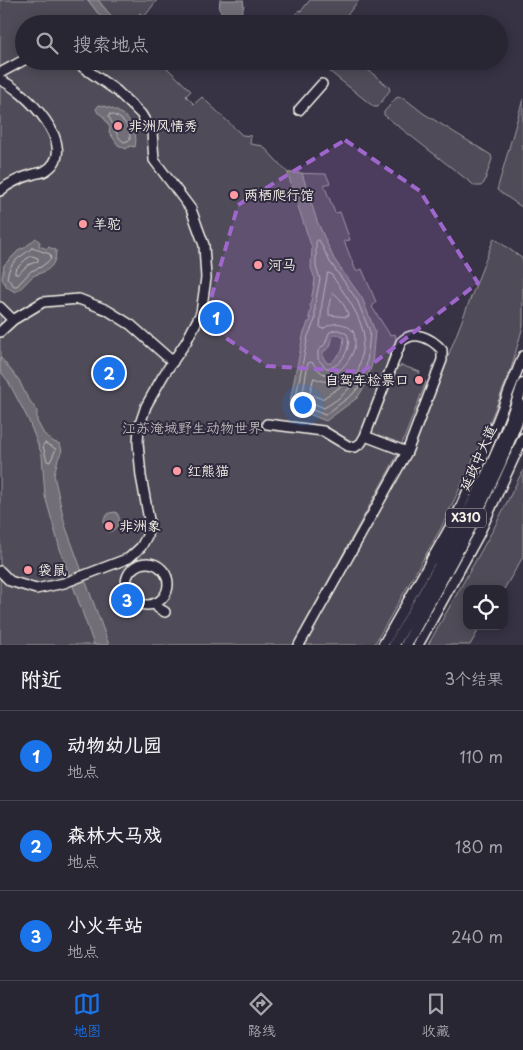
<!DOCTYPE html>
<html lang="zh">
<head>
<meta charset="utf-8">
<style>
	:root { --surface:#292633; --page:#35323f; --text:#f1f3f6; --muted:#a5a5ac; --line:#45434e; --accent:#1a73e8 }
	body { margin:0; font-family:"Playpen Sans","LXGW WenKai TC",sans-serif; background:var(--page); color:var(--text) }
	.controls { position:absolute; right:15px; bottom:15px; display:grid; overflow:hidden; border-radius:10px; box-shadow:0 2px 12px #0003 }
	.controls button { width:45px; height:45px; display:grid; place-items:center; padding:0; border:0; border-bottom:1px solid var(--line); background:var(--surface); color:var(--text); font:25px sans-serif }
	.you { position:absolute; left:302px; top:404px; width:18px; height:18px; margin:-12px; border:4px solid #fff; border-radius:50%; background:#1a73e8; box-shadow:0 0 0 8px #1a73e833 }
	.badge { display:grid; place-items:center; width:32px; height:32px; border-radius:50%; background:var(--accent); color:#fff; font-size:16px; font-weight:700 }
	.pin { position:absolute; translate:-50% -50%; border:2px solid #fff; box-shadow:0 1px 5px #0006 }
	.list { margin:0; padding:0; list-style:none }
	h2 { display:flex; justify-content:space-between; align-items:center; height:65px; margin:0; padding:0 20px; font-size:21px }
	h2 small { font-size:16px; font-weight:400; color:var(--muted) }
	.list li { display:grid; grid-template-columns:32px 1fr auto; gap:15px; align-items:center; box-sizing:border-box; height:90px; padding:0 20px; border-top:1px solid var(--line) }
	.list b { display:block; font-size:19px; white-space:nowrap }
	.list p { margin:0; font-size:16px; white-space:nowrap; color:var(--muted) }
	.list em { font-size:16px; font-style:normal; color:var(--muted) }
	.icon { flex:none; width:28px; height:28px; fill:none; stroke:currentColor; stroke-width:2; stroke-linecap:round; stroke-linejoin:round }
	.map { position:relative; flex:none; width:523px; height:645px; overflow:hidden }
	.search { position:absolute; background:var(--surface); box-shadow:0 2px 12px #0003; left:15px; right:15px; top:15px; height:55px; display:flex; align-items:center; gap:12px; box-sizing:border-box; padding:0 18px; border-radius:28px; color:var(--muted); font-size:19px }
	.sheet { height:335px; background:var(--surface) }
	nav { display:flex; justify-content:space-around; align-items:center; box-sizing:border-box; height:70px; border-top:1px solid var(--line); background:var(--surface); font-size:14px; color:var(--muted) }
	nav a { display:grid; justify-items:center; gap:2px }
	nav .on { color:var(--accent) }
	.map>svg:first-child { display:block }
	.green { fill:#504b59; stroke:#a29ea0 }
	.water { fill:#726e77; stroke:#a6a2a4; fill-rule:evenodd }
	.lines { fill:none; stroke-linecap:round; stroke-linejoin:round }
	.shore { stroke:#c0bdbb; stroke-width:1 }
	.minor-casing { stroke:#f4f1e8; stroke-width:12 }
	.major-casing { stroke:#f4f1e8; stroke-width:14 }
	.minor { stroke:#2f2a3d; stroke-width:9 }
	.major { stroke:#2f2a3d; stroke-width:10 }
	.marked { fill:#9f67cb; fill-opacity:0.2; stroke:#9f67cb; stroke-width:4; stroke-dasharray:10 6; stroke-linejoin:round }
	.poi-dot { fill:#ff9aa2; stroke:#2f2a3d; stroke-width:2 }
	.labels { text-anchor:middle; stroke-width:4; stroke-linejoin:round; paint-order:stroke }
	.shield { fill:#2f2a3d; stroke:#b9b5b5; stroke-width:1 }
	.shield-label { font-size:12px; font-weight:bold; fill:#f4f1e8 }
	.poi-label { font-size:14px; fill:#f4f1e8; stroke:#2f2a3d; text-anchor:start }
	.park-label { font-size:14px; fill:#bbb7b6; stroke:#2f2a3d }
	.street-label { font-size:14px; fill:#f4f1e8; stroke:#2f2a3d }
</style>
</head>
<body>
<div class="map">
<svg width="523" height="645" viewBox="0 0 523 645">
	<rect width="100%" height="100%" fill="#373244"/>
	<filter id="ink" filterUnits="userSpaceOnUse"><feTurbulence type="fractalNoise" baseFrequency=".02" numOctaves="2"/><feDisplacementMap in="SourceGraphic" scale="10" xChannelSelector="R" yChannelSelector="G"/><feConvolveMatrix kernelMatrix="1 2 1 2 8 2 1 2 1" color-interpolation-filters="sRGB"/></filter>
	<g filter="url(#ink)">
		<path class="green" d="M0,0H88L106,24H24V61H171L166,67L191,91L186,96L194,104L202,97L242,135L251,136L250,144L263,146L288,173L326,174L330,183L324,185L335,213L340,212L350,240L344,241L356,271L362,269L376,302L372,307L390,335L395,334L396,339L387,362L400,367L401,365L420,372L419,376L424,379L423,381L426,382L398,454L293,645H0Z
			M98,0H157L145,16L140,13L131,24H115L116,22Z
			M310,0H359L340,24H293L290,21L299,10L301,11Z
			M320,61H357L389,87L390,90L378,107H374L319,63Z
			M399,97L404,98L423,113L491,155L492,159L484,183L481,186H475L384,115V112L396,98Z
			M523,99V208L497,190Z
			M494,238L523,259V326L511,369L483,439L441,528L374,645H303L408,459Z
			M523,470V557L504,589H467V626H481L470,645H428L494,528Z"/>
		<path class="water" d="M88,0H98L116,22L115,24H106Z
			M220,0H243C248,17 227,25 219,9Z
			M99,105C121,109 140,123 135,147L130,146L126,149L118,145L109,132L110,128L103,116L98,113L96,109Z
			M288,173H302L317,221L334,259L362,298L375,331L372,364L365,386L357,398L326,421L289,406L304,331H305L308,322H310L311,318H309L311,307L310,306L315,279L311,268L312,248L293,192ZM337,334L344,338L342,351L331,363H327L323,357V352L330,347L333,336Z
			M36,238L40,242L39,246L47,249L48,247L56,250C56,260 53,268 43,272C39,274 36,274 32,277C26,282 22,289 15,292L7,287L2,279L4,265L21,248L23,249Z
			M0,357L19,380L26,395L37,411V421L44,434L54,442L60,444L62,451L58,459L54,475L65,525L109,645H94L60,549L45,496L42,455L28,419L8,381L0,371Z
			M116,512C123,520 118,529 109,532L104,527V519L109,513Z"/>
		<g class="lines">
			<path class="shore" d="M110,114C123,117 131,127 130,140L124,142C116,137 114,126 109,117Z
				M319,240L330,262L357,300L370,332L367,363L361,384L353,394L325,415L296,403L295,401L308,336L315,320V304L320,279L316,267V242Z
				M32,248L50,254L51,259L41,267L31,271L17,286H14L7,278C10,260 19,259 32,248Z
				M32,256L38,258V261L28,265L18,274H15V270L25,260Z
				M328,273L331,274C343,292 357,309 363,331C365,336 362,344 362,350C359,380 350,393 324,408L302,398L308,363L312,362C319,371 323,377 335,374C348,365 360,347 353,331C344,322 334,321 323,329L320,327L322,304Z
				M333,293C340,296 345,307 348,314L347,317L329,315V304Z
				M335,330H339L347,334C353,347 340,369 326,368L318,359V351L325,344L329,333Z
				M314,378C324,382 332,384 343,378L345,381L343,385L322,399L310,394Z
				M45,443L56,449L50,462L47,461L43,446Z"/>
			<defs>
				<path id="minor" d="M0,73L24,60
					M0,80C24,89 83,149 45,171C42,173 37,173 34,174C21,178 10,182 0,191
					M299,110L322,84
					M0,307L13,320
					M0,332L13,320L43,302L79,299L107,310L131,325L173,362
					M267,424L323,431L348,446L355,447L361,443L365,436
					M126 584a21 21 0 1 1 42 0a21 21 0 1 1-42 0Z
					M0,571L10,581L36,589L64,583L129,558L141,547L147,536L149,520L141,476L138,443L139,427L146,406L163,376L186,342L201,313L206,278L204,245L191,209L154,160L152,132L141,114L117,91L74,61
					M155,603L158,608L165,612
					M299,645L407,452L442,360V350C431,338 414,329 401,342L365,436L407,452
					M383,645L457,515L486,450L523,356
					M418,645L478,536L523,438"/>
				<path id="major" d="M432,559L449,539
					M394,645C442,561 493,477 523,384
					M406,645L470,528L500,464L523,406"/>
			</defs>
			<use href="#minor" class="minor-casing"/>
			<use href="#major" class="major-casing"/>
			<use href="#minor" class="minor"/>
			<use href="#major" class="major"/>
		</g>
	</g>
	<path class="marked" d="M345,140L420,191L478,283L362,372L267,366L204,323L238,205Z"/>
	<g class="poi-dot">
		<circle cx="118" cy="126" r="5"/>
		<circle cx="234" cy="195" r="5"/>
		<circle cx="83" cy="224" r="5"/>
		<circle cx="258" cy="265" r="5"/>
		<circle cx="419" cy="380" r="5"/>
		<circle cx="177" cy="471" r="5"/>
		<circle cx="109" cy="526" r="5"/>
		<circle cx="28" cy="570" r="5"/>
	</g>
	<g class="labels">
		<rect class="shield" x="446" y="508.5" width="40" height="19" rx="4"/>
		<g class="shield-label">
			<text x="466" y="522">X310</text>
		</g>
		<g class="poi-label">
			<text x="128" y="131">非洲风情秀</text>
			<text x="244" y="200">两栖爬行馆</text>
			<text x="93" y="229">羊驼</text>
			<text x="268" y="270">河马</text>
			<text x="409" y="385" text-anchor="end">自驾车检票口</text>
			<text x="187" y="476">红熊猫</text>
			<text x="119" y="531">非洲象</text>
			<text x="38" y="575">袋鼠</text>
		</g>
		<g class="park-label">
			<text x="192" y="433">江苏淹城野生动物世界</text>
		</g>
		<g class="street-label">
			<text transform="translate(478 458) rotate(-66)" y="5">延政中大道</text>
		</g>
	</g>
</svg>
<div class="controls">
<button><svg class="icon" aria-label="locate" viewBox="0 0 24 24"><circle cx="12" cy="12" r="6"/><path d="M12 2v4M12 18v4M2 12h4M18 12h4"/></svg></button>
</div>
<div class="you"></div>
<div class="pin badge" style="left:216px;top:318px">1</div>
<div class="pin badge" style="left:109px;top:373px">2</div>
<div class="pin badge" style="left:127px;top:600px">3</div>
<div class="search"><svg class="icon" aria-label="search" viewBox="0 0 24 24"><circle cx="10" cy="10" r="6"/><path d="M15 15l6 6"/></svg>搜索地点</div>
</div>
<section class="sheet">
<h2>附近<small>3个结果</small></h2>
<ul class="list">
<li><span class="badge">1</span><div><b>动物幼儿园</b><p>地点</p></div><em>110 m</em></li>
<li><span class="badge">2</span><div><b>森林大马戏</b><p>地点</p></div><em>180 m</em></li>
<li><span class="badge">3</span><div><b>小火车站</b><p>地点</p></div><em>240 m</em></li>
</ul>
</section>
<nav>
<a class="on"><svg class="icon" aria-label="map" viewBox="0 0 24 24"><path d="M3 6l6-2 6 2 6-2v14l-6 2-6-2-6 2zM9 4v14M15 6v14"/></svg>地图</a>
<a><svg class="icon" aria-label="directions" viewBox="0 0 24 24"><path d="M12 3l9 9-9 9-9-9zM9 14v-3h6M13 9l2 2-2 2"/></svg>路线</a>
<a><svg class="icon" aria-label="saved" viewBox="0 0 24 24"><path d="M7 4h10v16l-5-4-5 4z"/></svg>收藏</a>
</nav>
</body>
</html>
